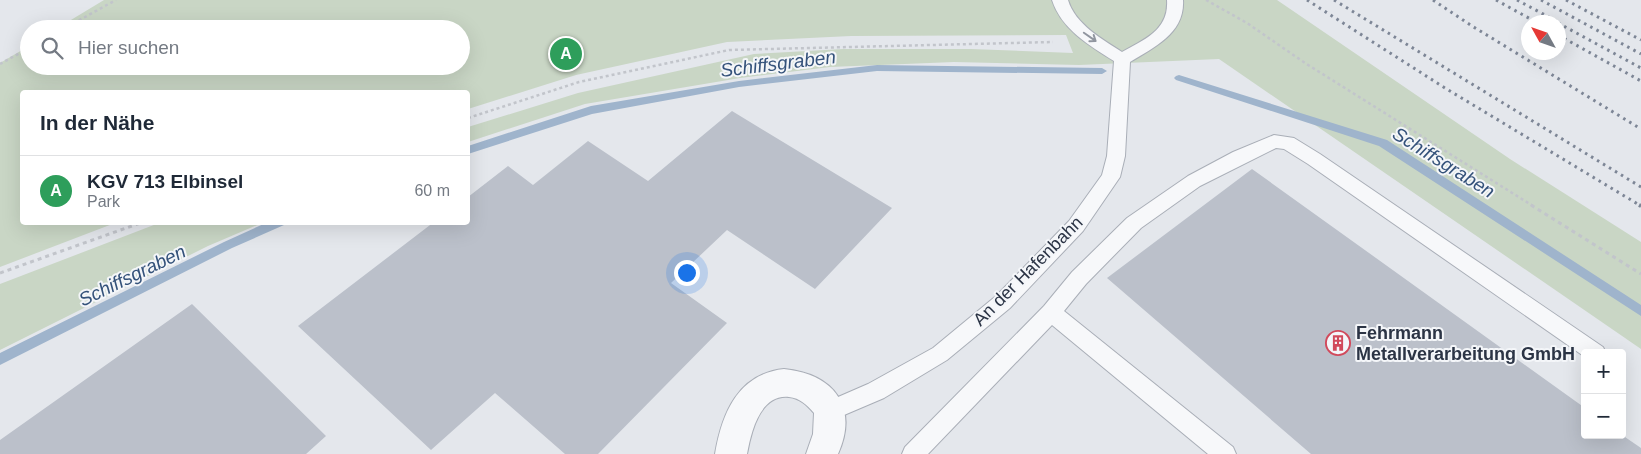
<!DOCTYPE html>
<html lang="de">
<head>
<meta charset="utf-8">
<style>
	:root { --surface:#fff; --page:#f6f6f7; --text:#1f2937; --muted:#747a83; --line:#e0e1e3; --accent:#0f766e }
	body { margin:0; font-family:Helvetica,sans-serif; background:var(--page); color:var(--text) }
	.controls { position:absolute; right:15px; bottom:15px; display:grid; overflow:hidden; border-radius:5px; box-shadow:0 5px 20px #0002 }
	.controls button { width:45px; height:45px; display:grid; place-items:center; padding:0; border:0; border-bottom:1px solid var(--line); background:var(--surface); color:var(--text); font:25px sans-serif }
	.compass { position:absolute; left:1521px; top:15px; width:45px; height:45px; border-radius:50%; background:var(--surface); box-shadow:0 5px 20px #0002; rotate:310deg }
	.you { position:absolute; left:686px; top:272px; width:18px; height:18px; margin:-12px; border:4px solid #fff; border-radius:50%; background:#1a73e8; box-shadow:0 0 0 8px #1a73e833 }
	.badge { display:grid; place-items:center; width:32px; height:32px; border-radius:50%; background:var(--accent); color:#fff; font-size:16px; font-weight:700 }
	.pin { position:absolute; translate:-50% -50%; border:2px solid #fff; box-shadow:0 1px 5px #0006 }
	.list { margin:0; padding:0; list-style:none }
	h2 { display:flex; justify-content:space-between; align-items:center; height:65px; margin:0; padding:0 20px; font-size:21px }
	h2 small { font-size:16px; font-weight:400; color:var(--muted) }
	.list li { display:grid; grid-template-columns:32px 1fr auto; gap:15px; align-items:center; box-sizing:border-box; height:70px; padding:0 20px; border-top:1px solid var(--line) }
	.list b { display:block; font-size:19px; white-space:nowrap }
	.list p { margin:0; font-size:16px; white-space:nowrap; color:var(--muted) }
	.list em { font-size:16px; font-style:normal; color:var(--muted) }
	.icon { flex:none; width:28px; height:28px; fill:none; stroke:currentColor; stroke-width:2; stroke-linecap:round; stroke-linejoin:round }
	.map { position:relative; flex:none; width:1641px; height:454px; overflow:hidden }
	.search { position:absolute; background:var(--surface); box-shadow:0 5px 20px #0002; left:20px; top:20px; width:450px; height:55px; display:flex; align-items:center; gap:12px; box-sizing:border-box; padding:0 18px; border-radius:28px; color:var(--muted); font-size:19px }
	.panel { position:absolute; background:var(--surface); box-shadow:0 5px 20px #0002; left:20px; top:90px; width:450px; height:135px; border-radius:5px }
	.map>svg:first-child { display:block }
	.green { fill:#c9d6c5 }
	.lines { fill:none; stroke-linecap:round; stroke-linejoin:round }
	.stream { fill:#9fb4cc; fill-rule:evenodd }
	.building { fill:#bbc0ca }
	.service-casing { stroke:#a9aeb7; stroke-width:2 }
	.minor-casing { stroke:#a9aeb7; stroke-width:2 }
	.path-far1 { stroke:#c2c5cb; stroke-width:2.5; stroke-dasharray:3 3; stroke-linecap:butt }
	.path { stroke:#c2c5cb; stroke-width:3; stroke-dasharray:4 4; stroke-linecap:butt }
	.service { fill:#f7f8fa; fill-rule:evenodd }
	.minor { fill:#f7f8fa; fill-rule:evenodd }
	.rail-far1 { stroke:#7d8696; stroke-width:3; stroke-dasharray:2.5 4.5; stroke-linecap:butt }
	.rail { stroke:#7d8696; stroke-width:4; stroke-dasharray:2.5 5.5; stroke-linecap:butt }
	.oneway { stroke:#9196a0 }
	.labels { text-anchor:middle; stroke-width:4; stroke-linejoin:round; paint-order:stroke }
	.street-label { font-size:18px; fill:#2b3445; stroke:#f4f6f9 }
	.poi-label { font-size:18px; font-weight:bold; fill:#2b3445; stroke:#f4f6f9; text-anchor:start }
	.water-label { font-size:19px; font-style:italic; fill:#34527a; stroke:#f4f6f9 }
</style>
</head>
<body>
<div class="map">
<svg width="1641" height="454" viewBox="0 0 1641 454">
	<rect width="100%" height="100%" fill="#e4e7ec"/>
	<path class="green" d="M104,0H1277L1510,159L1641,242V349L1219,59L1079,65L954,62L830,67L740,78L585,104L468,142V127L578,93L754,54L843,49H971L1073,53L1066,35L851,36L727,42L576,75L468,109V92H22V222L115,223L0,267V63L29,46V66H461V29H56Z
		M159,223H262L208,246L0,350V284Z"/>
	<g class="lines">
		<path class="stream" d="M877,65L1102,68L1107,71L1102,74L877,71L739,87L592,114L468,154V146L591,106L739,81Z
			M1179,75L1387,140L1641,305V316L1379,146L1176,80L1174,78L1176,76Z
			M268,222H285L284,225L232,248L0,365V353L224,242Z"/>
	</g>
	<path class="building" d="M732,111L892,208L815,289L727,230L671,283L727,323L598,454H565L495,393L431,450L298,326L434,222H468V197L508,166L533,185L588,141L648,181Z
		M1252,169L1585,408V435H1622L1641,448V454H1311L1107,278Z
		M192,304L326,436L306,454H0V440Z"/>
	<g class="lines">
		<defs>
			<path id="service" d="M1052,0H1068C1075,24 1102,39 1122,52C1145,39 1169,30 1167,0H1183C1185,33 1155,47 1130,62L1125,156L1120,177L1083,231L1010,308L947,360L884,398L830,421L822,418L819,411L822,404L868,384L933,348L996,296L1069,221L1102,175L1107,156L1114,61C1090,46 1061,29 1052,0Z
				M1274,135L1294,138L1320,154L1603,347L1606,353H1585V357L1308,164L1284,149L1276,148L1200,186L1141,228L1086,284L1064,311L1233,447L1236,454H1208L1052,325L928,454H902L905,447L1044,306L1072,272L1127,218L1188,176L1233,152Z"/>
			<path id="minor" d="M784,369C834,374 859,407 838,454H806L813,434L814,413C807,405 800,398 789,397C760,394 751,432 747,454H715C722,413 738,374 784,369Z"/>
		</defs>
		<use href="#service" class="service-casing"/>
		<use href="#minor" class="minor-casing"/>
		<path class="path-far1" d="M1206,0L1247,23L1305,63L1533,206
			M63,29L116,0
			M0,64L29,48
			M468,118L579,82L729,50L1053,42"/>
		<path class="path" d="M1531,205L1641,274
			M0,273L143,222"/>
		<use href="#service" class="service"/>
		<use href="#minor" class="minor"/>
		<path class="rail-far1" d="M1307,0L1445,88L1641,206
			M1334,0L1641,187
			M1433,0L1472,26L1641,129
			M1496,0L1536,22
			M1517,0L1558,22
			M1541,0L1641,54
			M1566,0L1641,40
			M1558,23L1641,68
			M1558,35L1641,81"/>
		<path class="rail" d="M1639,205L1641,206"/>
	</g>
	<defs><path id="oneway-shaft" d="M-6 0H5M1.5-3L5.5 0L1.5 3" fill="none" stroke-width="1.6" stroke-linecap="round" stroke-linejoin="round" transform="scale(1.25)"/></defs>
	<use class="oneway" href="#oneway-shaft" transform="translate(1090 37) rotate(35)"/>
	<defs>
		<symbol id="building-ring" viewBox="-11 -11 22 22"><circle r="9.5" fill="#f4f6f9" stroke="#d1495b" stroke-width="1.5"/><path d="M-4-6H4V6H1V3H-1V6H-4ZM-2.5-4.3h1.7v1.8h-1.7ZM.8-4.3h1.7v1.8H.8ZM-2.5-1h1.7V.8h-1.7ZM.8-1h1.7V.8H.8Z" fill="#d1495b"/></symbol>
	</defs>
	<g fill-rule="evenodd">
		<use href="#building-ring" x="1324" y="329" width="28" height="28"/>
	</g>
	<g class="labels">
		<g class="street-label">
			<text transform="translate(1028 271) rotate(-45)" y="6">An der Hafenbahn</text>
		</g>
		<g class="poi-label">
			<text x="1356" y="339">Fehrmann<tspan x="1356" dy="21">Metallverarbeitung GmbH</tspan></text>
		</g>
		<g class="water-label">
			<text transform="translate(778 63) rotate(-7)" y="7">Schiffsgraben</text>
			<text transform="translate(1444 162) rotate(32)" y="7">Schiffsgraben</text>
			<text transform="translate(132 275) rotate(-26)" y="7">Schiffsgraben</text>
		</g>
	</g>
</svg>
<div class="controls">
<button>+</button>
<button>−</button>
</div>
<svg class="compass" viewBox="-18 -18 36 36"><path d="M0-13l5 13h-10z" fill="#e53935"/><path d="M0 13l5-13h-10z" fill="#747a83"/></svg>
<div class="you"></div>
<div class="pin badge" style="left:566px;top:54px;background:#2e9e5b">A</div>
<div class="search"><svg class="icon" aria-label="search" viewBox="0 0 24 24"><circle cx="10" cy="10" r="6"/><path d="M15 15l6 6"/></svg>Hier suchen</div>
<section class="panel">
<h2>In der Nähe<small></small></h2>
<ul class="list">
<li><span class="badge" style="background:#2e9e5b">A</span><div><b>KGV 713 Elbinsel</b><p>Park</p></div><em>60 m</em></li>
</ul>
</section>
</div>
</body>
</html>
